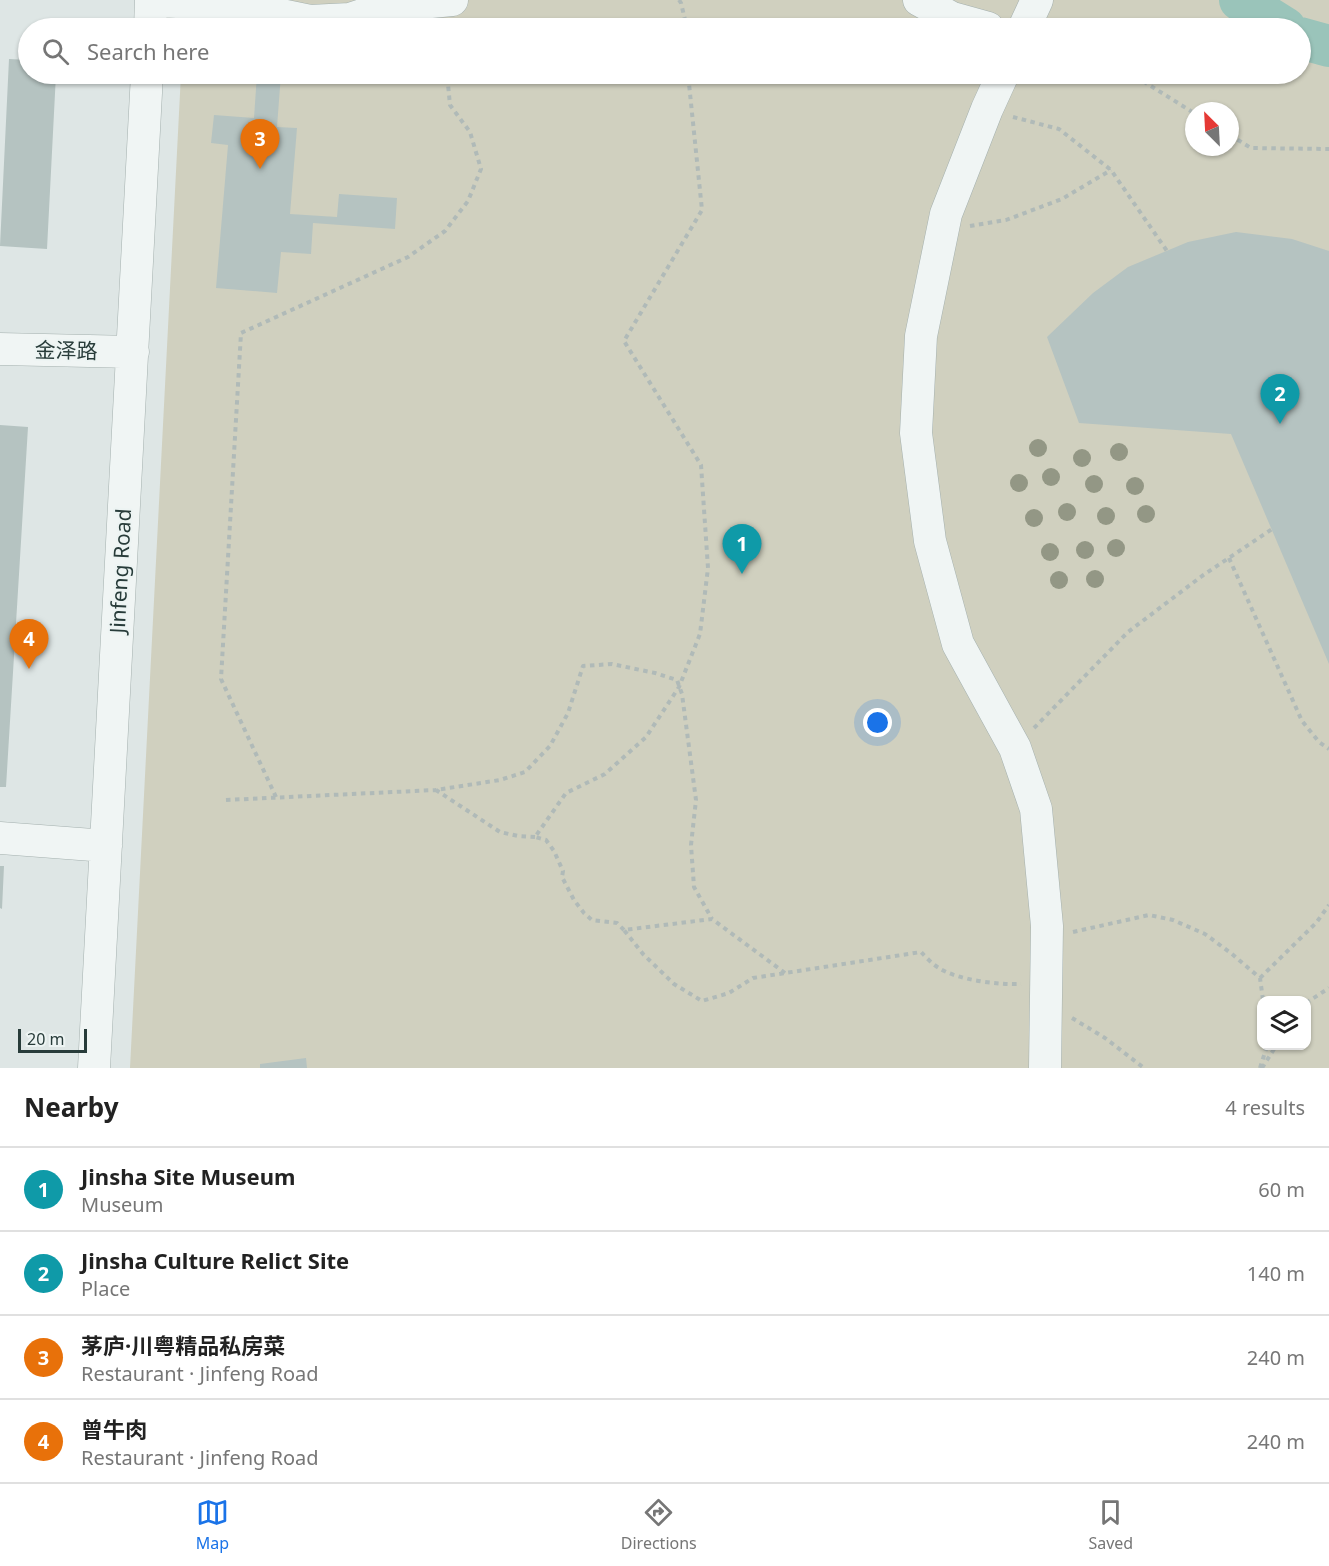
<!DOCTYPE html>
<html lang="en">
<head>
<meta charset="utf-8">
<style>
	:root { --surface:#fff; --page:#f6f6f6; --text:#222; --muted:#767676; --line:#e0e0e0; --accent:#1a73e8 }
	body { margin:0; font-family:"Noto Sans","Noto Sans SC",sans-serif; background:var(--page); color:var(--text) }
	.controls { position:absolute; right:18px; bottom:18px; display:grid; overflow:hidden; border-radius:12px; box-shadow:0 2px 4px #0004 }
	.controls button { width:54px; height:54px; display:grid; place-items:center; padding:0; border:0; border-bottom:2px solid var(--line); background:var(--surface); color:var(--text); font:30px sans-serif }
	.compass { position:absolute; left:1185px; top:102px; width:54px; height:54px; border-radius:50%; background:var(--surface); box-shadow:0 2px 4px #0004; rotate:336deg }
	.scale { position:absolute; left:18px; bottom:15px; width:69px; box-sizing:border-box; padding-left:6px; border:3px solid #283c3a; border-top:0; font-size:16px; line-height:21px; white-space:nowrap; color:#283c3a; -webkit-text-stroke:4px #edf4f3; paint-order:stroke }
	.you { position:absolute; left:878px; top:723px; width:21px; height:21px; margin:-15px; border:4px solid #fff; border-radius:50%; background:#1a73e8; box-shadow:0 0 0 9px #1a73e833 }
	.badge { display:grid; place-items:center; width:39px; height:39px; border-radius:50%; background:var(--accent); color:#fff; font-size:20px; font-weight:700 }
	.pin { position:absolute; translate:-50% -50px; filter:drop-shadow(0 2px 3px #0008) }
	.pin::after { content:''; position:absolute; top:32px; width:21px; height:18px; background:inherit; clip-path:polygon(0 0,100% 0,50% 100%) }
	.list { margin:0; padding:0; list-style:none }
	h2 { display:flex; justify-content:space-between; align-items:center; height:78px; margin:0; padding:0 24px; font-size:26px }
	h2 small { font-size:20px; font-weight:400; color:var(--muted) }
	.list li { display:grid; grid-template-columns:39px 1fr auto; gap:18px; align-items:center; box-sizing:border-box; height:84px; padding:0 24px; border-top:2px solid var(--line) }
	.list b { display:block; font-size:22px; white-space:nowrap }
	.list p { margin:0; font-size:20px; white-space:nowrap; color:var(--muted) }
	.list em { font-size:20px; font-style:normal; color:var(--muted) }
	.icon { flex:none; width:33px; height:33px; fill:none; stroke:currentColor; stroke-width:2; stroke-linecap:round; stroke-linejoin:round }
	.map { position:relative; flex:none; width:1329px; height:1068px; overflow:hidden }
	.search { position:absolute; background:var(--surface); box-shadow:0 2px 4px #0004; left:18px; right:18px; top:18px; height:66px; display:flex; align-items:center; gap:15px; box-sizing:border-box; padding:0 21px; border-radius:33px; color:var(--muted); font-size:22px }
	.sheet { height:414px; background:var(--surface) }
	nav { display:flex; justify-content:space-around; align-items:center; box-sizing:border-box; height:84px; border-top:2px solid var(--line); background:var(--surface); font-size:16px; color:var(--muted) }
	nav a { display:grid; justify-items:center; gap:3px }
	nav .on { color:var(--accent) }
	.map>svg:first-child { display:block }
	.green { fill:#d0d0bf; fill-rule:evenodd }
	.lines { fill:none; stroke-linecap:round; stroke-linejoin:round }
	.river { stroke:#9ac4ba; stroke-width:42 }
	.building { fill:#b5c3c1 }
	.minor-casing { stroke:#a4b0ae; stroke-width:33 }
	.path { stroke:#b0bab8; stroke-width:4; stroke-dasharray:4.5 4.5; stroke-linecap:butt }
	.minor { stroke:#f0f5f4; stroke-width:32 }
	.tree { fill:#939785 }
	.labels { text-anchor:middle; stroke-width:4.5; stroke-linejoin:round; paint-order:stroke }
	.street-label { font-size:21px; fill:#283c3a; stroke:#edf4f3 }
</style>
</head>
<body>
<div class="map">
<svg width="1329" height="1068" viewBox="0 0 1329 1068">
	<rect width="100%" height="100%" fill="#dee6e5"/>
	<path class="green" d="M185,0H1329V1068H130L181,74H1300V28H184ZM1194,111H1230V147H1194ZM1262,1000H1306V1046H1262Z"/>
	<g class="lines">
		<path class="river" d="M1240,0L1285,28
			M1300,38L1329,46"/>
	</g>
	<path class="building" d="M9,59L28,60V74H56L47,249L0,246Z
		M257,74H281L277,127L297,128L290,214L337,217L339,194L397,198L395,229L313,223L311,254L281,252L277,293L216,288L228,145L211,143L214,115L254,118Z
		M1236,232L1292,239L1329,251V664L1231,434L1079,423L1047,337L1093,293L1128,267L1188,242Z
		M0,425L28,427L6,787H0Z
		M0,866H4L2,909L0,908Z
		M306,1058L307,1068H260V1064Z"/>
	<g class="lines">
		<defs>
			<path id="minor" d="M919,0L952,18L988,28
				M151,1L229,4L310,21L350,19L389,6L452,0
				M150,28L151,0
				M1024,28L1037,0
				M1003,74L987,109L946,214L921,336L916,433L930,541L958,644L1015,748L1036,809L1047,926L1045,1068
				M0,349L133,352
				M0,838L106,846
				M94,1068L147,74"/>
		</defs>
		<use href="#minor" class="minor-casing"/>
		<path class="path" d="M679,0L681,3L687,28
			M1127,74L1138,78L1194,113
			M1013,117L1059,129L1111,170L1167,251
			M1230,135L1251,148L1329,149
			M970,226L1006,220L1062,199L1111,170
			M1229,558L1302,721L1319,742L1329,749
			M1034,728L1128,632L1202,576L1272,529
			M276,797L221,679L241,333L408,257L445,231L468,201L481,169L470,132L450,105L447,74
			M226,800L436,790
			M535,837L518,836L500,832L436,790L500,780L525,772L550,746L568,713L583,666L612,664L655,673L677,680L682,694L696,800L691,845L694,887L712,919
			M624,930L617,923L592,920L584,913L574,900L562,877L563,871L554,851L546,840L535,837L566,793L605,774L646,737L679,687L700,634L708,568L701,465L624,341L702,210L688,74
			M1073,932L1149,915L1173,920L1205,934L1232,954L1260,978L1263,1000
			M785,973L712,919L624,930L643,954L674,984L702,1001L729,993L753,978L921,952C926,957 932,964 939,968C957,980 999,985 1021,984
			M1260,978L1316,923L1329,905
			M1306,1003L1329,988
			M1072,1018L1105,1038L1144,1068
			M1260,1068L1267,1046
			M1262,1068L1276,1046"/>
		<use href="#minor" class="minor"/>
	</g>
	<g class="tree">
		<circle cx="1038" cy="448" r="9"/>
		<circle cx="1119" cy="452" r="9"/>
		<circle cx="1082" cy="458" r="9"/>
		<circle cx="1051" cy="477" r="9"/>
		<circle cx="1019" cy="483" r="9"/>
		<circle cx="1094" cy="484" r="9"/>
		<circle cx="1135" cy="486" r="9"/>
		<circle cx="1067" cy="512" r="9"/>
		<circle cx="1146" cy="514" r="9"/>
		<circle cx="1106" cy="516" r="9"/>
		<circle cx="1034" cy="518" r="9"/>
		<circle cx="1116" cy="548" r="9"/>
		<circle cx="1085" cy="550" r="9"/>
		<circle cx="1050" cy="552" r="9"/>
		<circle cx="1095" cy="579" r="9"/>
		<circle cx="1059" cy="580" r="9"/>
	</g>
	<g class="labels">
		<g class="street-label">
			<text transform="translate(66 351) rotate(1)" y="7">金泽路</text>
			<text transform="translate(121 571) rotate(-87)" y="7">Jinfeng Road</text>
		</g>
	</g>
</svg>
<div class="controls">
<button><svg class="icon" aria-label="layers" viewBox="0 0 24 24"><path d="M12 4l9 5-9 5-9-5zM3 14l9 5 9-5"/></svg></button>
</div>
<svg class="compass" viewBox="-18 -18 36 36"><path d="M0-13l5 13h-10z" fill="#e53935"/><path d="M0 13l5-13h-10z" fill="#767676"/></svg>
<div class="scale">20 m</div>
<div class="you"></div>
<div class="pin badge" style="left:742px;top:574px;background:#0f9aa8">1</div>
<div class="pin badge" style="left:1280px;top:424px;background:#0f9aa8">2</div>
<div class="pin badge" style="left:260px;top:169px;background:#e8710a">3</div>
<div class="pin badge" style="left:29px;top:669px;background:#e8710a">4</div>
<div class="search"><svg class="icon" aria-label="search" viewBox="0 0 24 24"><circle cx="10" cy="10" r="6"/><path d="M15 15l6 6"/></svg>Search here</div>
</div>
<section class="sheet">
<h2>Nearby<small>4 results</small></h2>
<ul class="list">
<li><span class="badge" style="background:#0f9aa8">1</span><div><b>Jinsha Site Museum</b><p>Museum</p></div><em>60 m</em></li>
<li><span class="badge" style="background:#0f9aa8">2</span><div><b>Jinsha Culture Relict Site</b><p>Place</p></div><em>140 m</em></li>
<li><span class="badge" style="background:#e8710a">3</span><div><b>茅庐·川粤精品私房菜</b><p>Restaurant · Jinfeng Road</p></div><em>240 m</em></li>
<li><span class="badge" style="background:#e8710a">4</span><div><b>曾牛肉</b><p>Restaurant · Jinfeng Road</p></div><em>240 m</em></li>
</ul>
</section>
<nav>
<a class="on"><svg class="icon" aria-label="map" viewBox="0 0 24 24"><path d="M3 6l6-2 6 2 6-2v14l-6 2-6-2-6 2zM9 4v14M15 6v14"/></svg>Map</a>
<a><svg class="icon" aria-label="directions" viewBox="0 0 24 24"><path d="M12 3l9 9-9 9-9-9zM9 14v-3h6M13 9l2 2-2 2"/></svg>Directions</a>
<a><svg class="icon" aria-label="saved" viewBox="0 0 24 24"><path d="M7 4h10v16l-5-4-5 4z"/></svg>Saved</a>
</nav>
</body>
</html>
